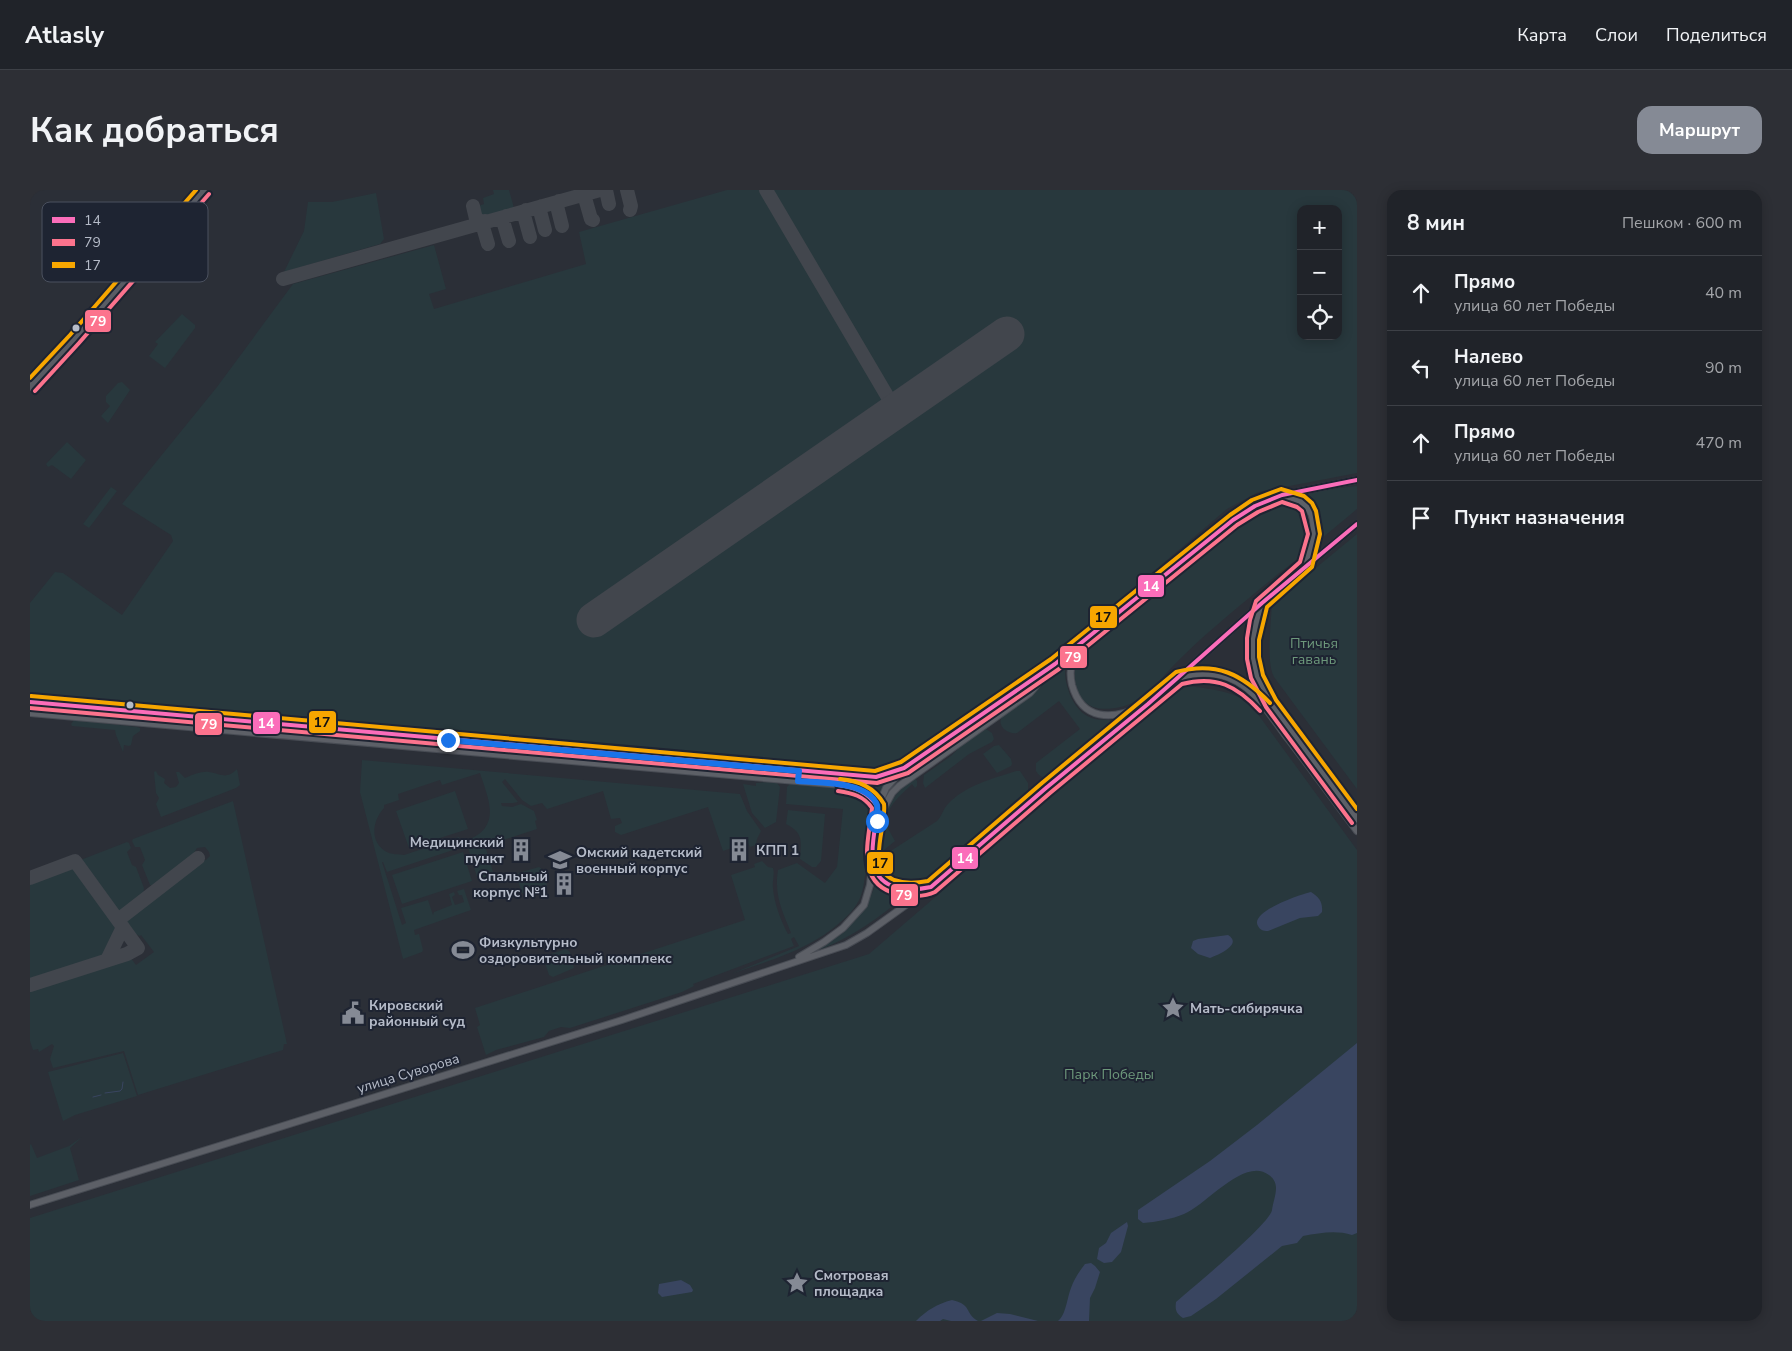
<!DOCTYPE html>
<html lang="ru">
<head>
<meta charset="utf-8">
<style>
	:root { --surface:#202329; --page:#2d2f35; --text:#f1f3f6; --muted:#a2a4a8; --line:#3d4046; --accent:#858a95 }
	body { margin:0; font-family:"Nunito Sans",sans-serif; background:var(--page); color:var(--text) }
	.controls { position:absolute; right:15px; top:15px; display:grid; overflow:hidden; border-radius:10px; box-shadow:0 2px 12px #0003 }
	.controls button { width:45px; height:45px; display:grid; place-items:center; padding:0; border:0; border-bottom:1px solid var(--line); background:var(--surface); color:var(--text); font:25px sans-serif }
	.stop { position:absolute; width:15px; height:15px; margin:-11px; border:4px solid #1a73e8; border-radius:50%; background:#fff }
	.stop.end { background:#1a73e8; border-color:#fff; box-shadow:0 1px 5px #0008 }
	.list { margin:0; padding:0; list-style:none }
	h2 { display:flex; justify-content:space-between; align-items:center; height:65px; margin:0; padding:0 20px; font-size:21px }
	h2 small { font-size:16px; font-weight:400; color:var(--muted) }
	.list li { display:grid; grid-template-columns:32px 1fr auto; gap:15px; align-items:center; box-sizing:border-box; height:75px; padding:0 20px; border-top:1px solid var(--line) }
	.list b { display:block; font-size:19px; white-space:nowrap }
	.list p { margin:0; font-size:16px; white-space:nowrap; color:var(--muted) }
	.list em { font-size:16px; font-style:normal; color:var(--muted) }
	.icon { flex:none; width:28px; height:28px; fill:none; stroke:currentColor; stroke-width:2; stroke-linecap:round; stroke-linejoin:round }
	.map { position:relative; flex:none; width:1327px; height:1131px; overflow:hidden; border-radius:15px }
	header { display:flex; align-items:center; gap:30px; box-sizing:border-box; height:70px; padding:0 25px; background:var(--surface); border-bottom:1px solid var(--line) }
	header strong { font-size:24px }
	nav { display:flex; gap:28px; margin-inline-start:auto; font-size:18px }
	.intro { display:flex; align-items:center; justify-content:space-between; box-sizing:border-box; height:120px; padding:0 30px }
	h1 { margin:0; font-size:35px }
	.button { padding:12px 22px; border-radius:15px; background:var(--accent); color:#fff; font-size:18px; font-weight:700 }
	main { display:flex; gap:30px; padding:0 30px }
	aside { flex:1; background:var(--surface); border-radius:15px; box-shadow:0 2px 12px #0003 }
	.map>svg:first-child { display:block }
	.green { fill:#28383d; fill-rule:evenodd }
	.water { fill:#394560 }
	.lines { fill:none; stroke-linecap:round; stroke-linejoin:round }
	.stream { stroke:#394560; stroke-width:1 }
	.taxiway { stroke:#42464d; stroke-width:14 }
	.runway { stroke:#42464d; stroke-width:35 }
	.secondary-casing { stroke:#464a50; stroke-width:8 }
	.primary-casing { stroke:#484c54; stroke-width:8 }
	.secondary { stroke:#595c64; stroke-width:5.5 }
	.primary { stroke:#5d6067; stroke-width:6 }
	.bus-1-casing { stroke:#1e2432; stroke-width:8 }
	.bus-2-casing { stroke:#1e2432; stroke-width:8 }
	.bus-3-casing { stroke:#1e2432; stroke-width:8 }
	.bus-1 { stroke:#fb6dba; stroke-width:4 }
	.bus-2 { stroke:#fc738d; stroke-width:4 }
	.bus-3 { stroke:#f7a600; stroke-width:4 }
	.route { stroke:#1a73e8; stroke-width:6 }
	.bus-dot { fill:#b5bbc8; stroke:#1e2432; stroke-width:2 }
	.labels { text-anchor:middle; stroke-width:4; stroke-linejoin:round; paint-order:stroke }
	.park-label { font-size:14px; fill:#6d987b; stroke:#1e2432 }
	.poi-label { font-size:14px; font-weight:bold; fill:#b5bbc8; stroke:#1e2432; text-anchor:start }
	.street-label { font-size:14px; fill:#b5bbc8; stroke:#1e2432 }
	.key { fill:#1e2432; stroke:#4b515f; stroke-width:1 }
	.key-label { font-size:14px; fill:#b5bbc8 }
	.line-badge { stroke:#1e2432; stroke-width:2 }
	.badge-label { font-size:14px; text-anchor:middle; font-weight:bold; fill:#fff }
	.pale-badge-label { font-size:14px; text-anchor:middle; font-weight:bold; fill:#111 }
</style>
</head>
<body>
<header>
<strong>Atlasly</strong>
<nav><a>Карта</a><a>Слои</a><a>Поделиться</a></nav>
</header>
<div class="intro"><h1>Как добраться</h1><a class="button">Маршрут</a></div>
<main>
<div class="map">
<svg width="1327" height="1131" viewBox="0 0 1327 1131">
	<rect width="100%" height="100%" fill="#2b2f37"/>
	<path class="green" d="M463,0H479L484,18L449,28L446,17L454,14L453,8L464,4Z
		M697,0H1327V283L1228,302L1197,319L1017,472V474L1000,483L870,575L858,580L834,583L683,570L670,567V564L656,563L655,565L640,566L153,523L118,520L117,517L91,513L90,515L82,516L0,509V413L25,382L33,383L92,425L143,351L141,345L92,314L187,197L263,94L404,55L416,99L399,104L404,119L556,74L549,42ZM1271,19H1308V146H1271Z
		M346,3L354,49L350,54L254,82L274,41L278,12H302Z
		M152,124L165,135V138L135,178L119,166L128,154L125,152Z
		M92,192L100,200L78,233L71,226L80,216L76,212V206L88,193Z
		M37,252L56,270L41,289L22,275L18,277L16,274Z
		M1327,296V319L1285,354C1291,343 1291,326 1284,315C1281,310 1276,307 1274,302Z
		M81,297L87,301L59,338L53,334Z
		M1255,312C1285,314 1284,348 1269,367C1267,370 1264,372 1261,374C1250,382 1241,390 1231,398C1201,423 1170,448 1143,476C1131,488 1119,505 1104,512C1093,518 1075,521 1063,517C1041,508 1040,474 1054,458L1205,333C1220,323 1236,314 1255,312Z
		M1327,344V599L1244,487C1236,473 1241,432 1242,414Z
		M1036,471C1036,475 1035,479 1035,483C1036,501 1046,525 1065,529C1072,531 1079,528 1084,532L1018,587C1012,588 1009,586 1006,581V573L1050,539L1029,511L987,543C979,545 966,536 972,527C977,519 995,512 1003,504C1015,494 1025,482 1036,471Z
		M1152,495C1176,499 1203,499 1222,516L1327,660V1131H0V1028L839,764Z
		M997,496L1001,497L996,502L883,582L867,590L880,578Z
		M0,516L60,521V525L0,520Z
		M72,522L152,529L151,533L72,526Z
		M44,530L107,537L110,538V541L103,546L101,555L99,556L94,555L93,562L86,545L85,540L42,536L41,534Z
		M164,530L245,537L244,542L164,534Z
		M257,538L341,546V550L257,543Z
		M956,539L962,543L964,549L962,552L939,564L895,598L893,593L894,585L921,566L932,555Z
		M423,553L501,560V565L423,558Z
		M969,555L981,569L982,574L981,576L967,583L953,564L964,556Z
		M514,561L588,568V572L513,566Z
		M332,570L710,604L717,621L731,641L727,649L726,655L720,657L718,653L713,654L711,650L701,653L702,658L693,661L678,617L591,645L585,642V636L592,633L590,628L581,629L573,601L517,619L512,613L501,616L492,610L475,589L472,592L488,612L483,613H471L472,616L482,617L491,614L504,621L507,630L505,631L507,639L455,656L464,685L448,690L436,651C472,637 459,611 450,583L412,595L410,590L368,604L369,610L354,615V618C343,630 339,650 355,661C361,665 369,664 374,665L429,647L432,657L357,682L353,672H352L372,735L376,733L371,718L398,710L403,725L404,722L422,715L419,704L424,702L425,705L422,707L425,715L434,712L432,705H429L427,701L434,699L441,720L384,740L385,745L389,744L393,760L392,762L373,769L330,602Z
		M207,579L210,595L206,598L131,627L126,614L129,608L126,603L124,582L126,581L128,585L135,589L134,593L140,598L146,597L149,593L146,582H149L155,588C162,585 172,581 179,582C192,584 196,590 207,579Z
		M986,581H990L998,593V602L887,695C872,700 838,685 853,666L907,631C912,626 913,619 918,614C936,595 962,589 986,581Z
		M775,585C801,587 832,594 859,588L848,610C834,587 798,591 774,589Z
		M885,588L887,591V596L885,598L882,594C870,606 858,615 855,633L865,651L854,660H851C849,655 850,650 851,644C853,620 864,602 885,588Z
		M738,592L747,593L750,597L746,632L735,638L722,623L713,594L726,596V593Z
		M760,594C775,594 827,598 837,608C844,615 836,691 832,702C830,710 825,718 819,724C786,758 744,769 701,784L769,756L764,747L761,749L764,756L663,794L664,796L652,802L540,838L531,837L519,841L514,847L466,860L456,865L447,837L450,835L445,818L715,730L701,685L725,677L724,674L732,671L738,677L743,678C745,685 742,691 743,698C744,713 751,731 758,744L761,743C752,720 744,706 748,680L767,673L795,693L807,677L813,619L756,614L757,597Z
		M425,601L438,639L379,658L366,621Z
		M203,611L257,854H254L253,860L108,905L94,861L23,878L20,869L24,856L22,854L9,862L8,859L3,860L0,851V799L95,767H100L106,775L124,762L111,745L110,746L96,740L90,732L93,728L168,671L176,670L180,666L179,662L175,657L167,658L159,670L125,697L120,695L112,675L115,670L110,657H105L102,651L103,649Z
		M758,620L795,624L791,671L786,677H782L770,669C771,652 774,643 756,634Z
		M97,652L99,653L101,658L97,662L102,675L106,677L114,698L113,706L93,721L83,722L63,693L55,678L48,671Z
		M433,662L442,691L372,714L362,685Z
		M509,677L513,680L517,696L496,704L492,703L487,688L488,683Z
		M38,678L44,679L49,684L85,734C88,746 77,760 70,769L0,791V690L30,679Z
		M847,689L857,696L877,705C849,727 823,747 789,760C817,740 837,724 847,689Z
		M536,759L540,762L544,778L523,787L519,785L514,770L515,766Z
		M93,863L107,906L45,925L33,931L18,882Z
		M52,947L40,958L49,990L0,1006V955L1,954L7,968L39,956Z"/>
	<path class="water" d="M1281,702C1289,707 1293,712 1292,722L1288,726L1270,728L1238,741C1233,741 1230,740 1228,736C1219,722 1271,704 1281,702Z
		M1198,745C1213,754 1189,765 1180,768L1168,764L1161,758L1163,751L1168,749Z
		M1327,853V1043L1322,1045C1306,1040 1290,1043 1273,1046L1267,1053L1252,1056L1186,1109L1161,1126L1153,1128C1146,1123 1145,1120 1146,1112C1162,1098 1240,1034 1242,1020C1243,1013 1246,1005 1246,998C1246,992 1243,988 1239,985C1215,966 1176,1015 1154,1024C1142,1029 1126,1032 1113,1033L1108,1029V1020L1180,971L1227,935Z
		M1097,1032L1098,1036L1091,1062L1082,1072L1074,1073L1067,1069L1069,1058L1076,1053L1081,1043Z
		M1061,1073L1065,1076L1070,1082L1065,1098L1060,1108L1059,1131H1028C1036,1125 1037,1108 1041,1098C1044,1089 1049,1082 1055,1074Z
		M651,1090L660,1095L663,1100L662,1102L632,1107L628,1103L629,1094Z
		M922,1110C943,1115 934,1123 948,1131H921L913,1129L910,1131H886C897,1120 907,1114 922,1110Z
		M967,1123L980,1124L1008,1131H951Z"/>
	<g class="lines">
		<path class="stream" d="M75,903L90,901L92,899L93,892
			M63,907L71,905"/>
		<path class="taxiway" d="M576,0L579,14
			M597,0L601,16L600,20
			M736,0L866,221
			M557,4L555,8L561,29L563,30
			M529,11L527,16L532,36
			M443,16L446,29L453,32
			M512,16L510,21L515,40
			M496,20L494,25L500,47
			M476,26L473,31L479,51
			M455,31L453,37L458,54
			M253,89L570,0
			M0,688L45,671L108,758L97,764L0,795
			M88,730L168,668
			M77,770L93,737"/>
		<path class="runway" d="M564,430L977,144"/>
		<defs>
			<path id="secondary" d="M0,197C61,134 115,65 174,0"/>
			<path id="primary" d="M1252,305C1259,307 1266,308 1271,312C1293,325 1280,356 1276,375
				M1231,416C1219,443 1221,474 1233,501L1327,629
				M1049,459C1041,469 1039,482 1042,495C1052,531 1082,530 1111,517
				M1152,487C1173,480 1197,484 1214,496C1231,509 1243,529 1256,546C1280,577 1303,609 1327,641
				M0,512L834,588L846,587L874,578
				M0,523L812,595L838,603L848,617
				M849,627L862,603L869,596L1000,503L1019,481
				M844,672C850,698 874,704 897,698
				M769,767L794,752L813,738L834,715L840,695L848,617L856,598L874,578L1025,474L1203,330L1225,316L1252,305L1327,290
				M0,1015L592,830L816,755L837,743L901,697L1016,598L1118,514L1232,413L1327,334"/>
		</defs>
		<use href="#secondary" class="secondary-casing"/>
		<use href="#primary" class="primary-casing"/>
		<use href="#secondary" class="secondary"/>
		<use href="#primary" class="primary"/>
		<defs>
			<path id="bus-1" d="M0,512L846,587L874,578L1025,474L1203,330L1225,316L1252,305L1327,290
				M808,595C825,597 838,602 848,617
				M848,617C846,640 832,680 858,694C872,701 887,700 901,697L1016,598L1118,514L1232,413L1327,334"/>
			<path id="bus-2" d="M5,201L49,153L179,4
				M0,518L847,593L878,583L1029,479L1207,335L1228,322L1252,312L1267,317L1272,321L1278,344L1270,372L1226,411L1220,430L1217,448V469L1221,488L1236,517L1322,633
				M808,601C822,603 834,606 842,618C839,650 824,693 867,704C879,707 894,707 905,702L1020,603L1152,494C1186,485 1207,496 1230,521"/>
			<path id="bus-3" d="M0,188L40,145L166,0
				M1,506L845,581L871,572L1021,469L1200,325L1222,310L1251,299L1274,306L1282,313L1286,321L1290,344L1282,377L1237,417L1229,450V467L1233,485L1246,510L1327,619
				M810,589C829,591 844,597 854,614C857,637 835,677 864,690C875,694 887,693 898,691L1012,593L1146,482C1186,471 1212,484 1240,513"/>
		</defs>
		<use href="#bus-1" class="bus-1-casing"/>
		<use href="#bus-2" class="bus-2-casing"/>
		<use href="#bus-3" class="bus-3-casing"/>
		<use href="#bus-1" class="bus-1"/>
		<use href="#bus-2" class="bus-2"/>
		<use href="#bus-3" class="bus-3"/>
	</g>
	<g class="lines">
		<path class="route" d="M418,550L769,581L768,591C790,593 838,591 847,615C848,620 847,626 847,631"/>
	</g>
	<defs>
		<symbol id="building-bare" viewBox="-9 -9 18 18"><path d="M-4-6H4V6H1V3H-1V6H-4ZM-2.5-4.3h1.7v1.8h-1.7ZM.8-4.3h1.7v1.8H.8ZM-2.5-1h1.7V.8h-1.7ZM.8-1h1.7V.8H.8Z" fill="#858a95" stroke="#1e2432" stroke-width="2.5" paint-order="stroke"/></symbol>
		<symbol id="school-bare" viewBox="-9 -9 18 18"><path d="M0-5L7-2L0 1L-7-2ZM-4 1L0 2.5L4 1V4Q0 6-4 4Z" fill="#858a95" stroke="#1e2432" stroke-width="2.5" paint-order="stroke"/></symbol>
		<symbol id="stadium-bare" viewBox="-9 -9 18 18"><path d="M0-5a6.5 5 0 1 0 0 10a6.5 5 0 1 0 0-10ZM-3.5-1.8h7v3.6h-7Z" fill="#858a95" stroke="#1e2432" stroke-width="2.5" paint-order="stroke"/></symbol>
		<symbol id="sight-bare" viewBox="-9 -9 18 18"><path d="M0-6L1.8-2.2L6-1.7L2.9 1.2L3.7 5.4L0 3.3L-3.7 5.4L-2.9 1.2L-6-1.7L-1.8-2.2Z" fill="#858a95" stroke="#1e2432" stroke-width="2.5" paint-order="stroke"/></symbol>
		<symbol id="civic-bare" viewBox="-9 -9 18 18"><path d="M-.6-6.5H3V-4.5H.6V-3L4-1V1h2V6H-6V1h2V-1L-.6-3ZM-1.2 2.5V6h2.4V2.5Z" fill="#858a95" stroke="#1e2432" stroke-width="2.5" paint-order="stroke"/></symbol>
	</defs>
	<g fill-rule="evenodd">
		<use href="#building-bare" x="475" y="644" width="32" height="32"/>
		<use href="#building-bare" x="693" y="644" width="32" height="32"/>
		<use href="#school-bare" x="514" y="654" width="32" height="32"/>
		<use href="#building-bare" x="518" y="678" width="32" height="32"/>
		<use href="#stadium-bare" x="417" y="744" width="32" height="32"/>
		<use href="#sight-bare" x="1127" y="802" width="32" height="32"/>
		<use href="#civic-bare" x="307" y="807" width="32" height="32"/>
		<use href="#sight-bare" x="751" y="1077" width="32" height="32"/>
	</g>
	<g class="bus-dot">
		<circle cx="46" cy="138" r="4.5"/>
		<circle cx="100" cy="515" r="4.5"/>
	</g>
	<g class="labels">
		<g class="park-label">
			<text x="1284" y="458">Птичья<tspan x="1284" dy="16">гавань</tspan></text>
			<text x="1079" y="889">Парк Победы</text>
		</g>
		<g class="poi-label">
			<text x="474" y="657" text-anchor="end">Медицинский<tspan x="474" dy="16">пункт</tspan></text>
			<text x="726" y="665">КПП 1</text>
			<text x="546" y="667">Омский кадетский<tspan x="546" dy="16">военный корпус</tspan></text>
			<text x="518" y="691" text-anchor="end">Спальный<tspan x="518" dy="16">корпус №1</tspan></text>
			<text x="449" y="757">Физкультурно<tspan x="449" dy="16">оздоровительный комплекс</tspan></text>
			<text x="339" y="820">Кировский<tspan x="339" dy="16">районный суд</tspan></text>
			<text x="1160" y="823">Мать-сибирячка</text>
			<text x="784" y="1090">Смотровая<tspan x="784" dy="16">площадка</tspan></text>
		</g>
		<g class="street-label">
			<text transform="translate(378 883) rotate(-17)" y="5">улица Суворова</text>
		</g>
	</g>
	<rect x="12" y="12" width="166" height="80" rx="8" class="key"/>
	<rect x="22" y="27" width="23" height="6" fill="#fb6dba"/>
	<rect x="22" y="49" width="23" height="7" fill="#fc738d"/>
	<rect x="22" y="72" width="23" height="6" fill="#f7a600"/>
	<g class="key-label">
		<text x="54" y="35">14</text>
		<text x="54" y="57">79</text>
		<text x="54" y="80">17</text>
	</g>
	<g class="line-badge">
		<rect x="54" y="119" width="28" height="24" rx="5" fill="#fc738d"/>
		<rect x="1107" y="384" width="28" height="24" rx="5" fill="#fb6dba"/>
		<rect x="1059" y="415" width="29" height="24" rx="5" fill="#f7a600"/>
		<rect x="1029" y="455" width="29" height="24" rx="5" fill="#fc738d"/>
		<rect x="278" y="520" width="29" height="24" rx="5" fill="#f7a600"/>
		<rect x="222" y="521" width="29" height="24" rx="5" fill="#fb6dba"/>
		<rect x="164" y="522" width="29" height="24" rx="5" fill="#fc738d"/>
		<rect x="921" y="656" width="28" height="24" rx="5" fill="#fb6dba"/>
		<rect x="836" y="661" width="28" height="24" rx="5" fill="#f7a600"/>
		<rect x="860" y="693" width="29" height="24" rx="5" fill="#fc738d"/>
	</g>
	<g class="badge-label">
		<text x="68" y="136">79</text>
		<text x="1121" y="401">14</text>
		<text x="1043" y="472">79</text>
		<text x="236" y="538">14</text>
		<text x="179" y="539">79</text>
		<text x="935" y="673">14</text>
		<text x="874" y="710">79</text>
	</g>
	<g class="pale-badge-label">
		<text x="1073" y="432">17</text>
		<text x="292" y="537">17</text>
		<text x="850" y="678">17</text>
	</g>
</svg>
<div class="controls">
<button>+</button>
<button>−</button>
<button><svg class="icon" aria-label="locate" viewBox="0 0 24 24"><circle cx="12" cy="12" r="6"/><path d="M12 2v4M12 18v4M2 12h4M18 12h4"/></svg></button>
</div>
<div class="stop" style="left:847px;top:631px"></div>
<div class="stop end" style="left:418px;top:550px"></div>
</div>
<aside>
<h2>8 мин<small>Пешком · 600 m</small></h2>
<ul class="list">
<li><svg class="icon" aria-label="ahead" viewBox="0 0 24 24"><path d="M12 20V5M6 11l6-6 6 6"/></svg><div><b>Прямо</b><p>улица 60 лет Победы</p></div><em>40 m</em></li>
<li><svg class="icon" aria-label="left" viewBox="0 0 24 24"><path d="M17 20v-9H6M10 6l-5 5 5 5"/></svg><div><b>Налево</b><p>улица 60 лет Победы</p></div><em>90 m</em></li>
<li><svg class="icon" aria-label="ahead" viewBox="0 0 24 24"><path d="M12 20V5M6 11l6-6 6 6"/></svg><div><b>Прямо</b><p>улица 60 лет Победы</p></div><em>470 m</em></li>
<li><svg class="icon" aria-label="arrive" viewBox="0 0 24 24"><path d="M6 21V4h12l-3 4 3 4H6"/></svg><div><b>Пункт назначения</b></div></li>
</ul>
</aside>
</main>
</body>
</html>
